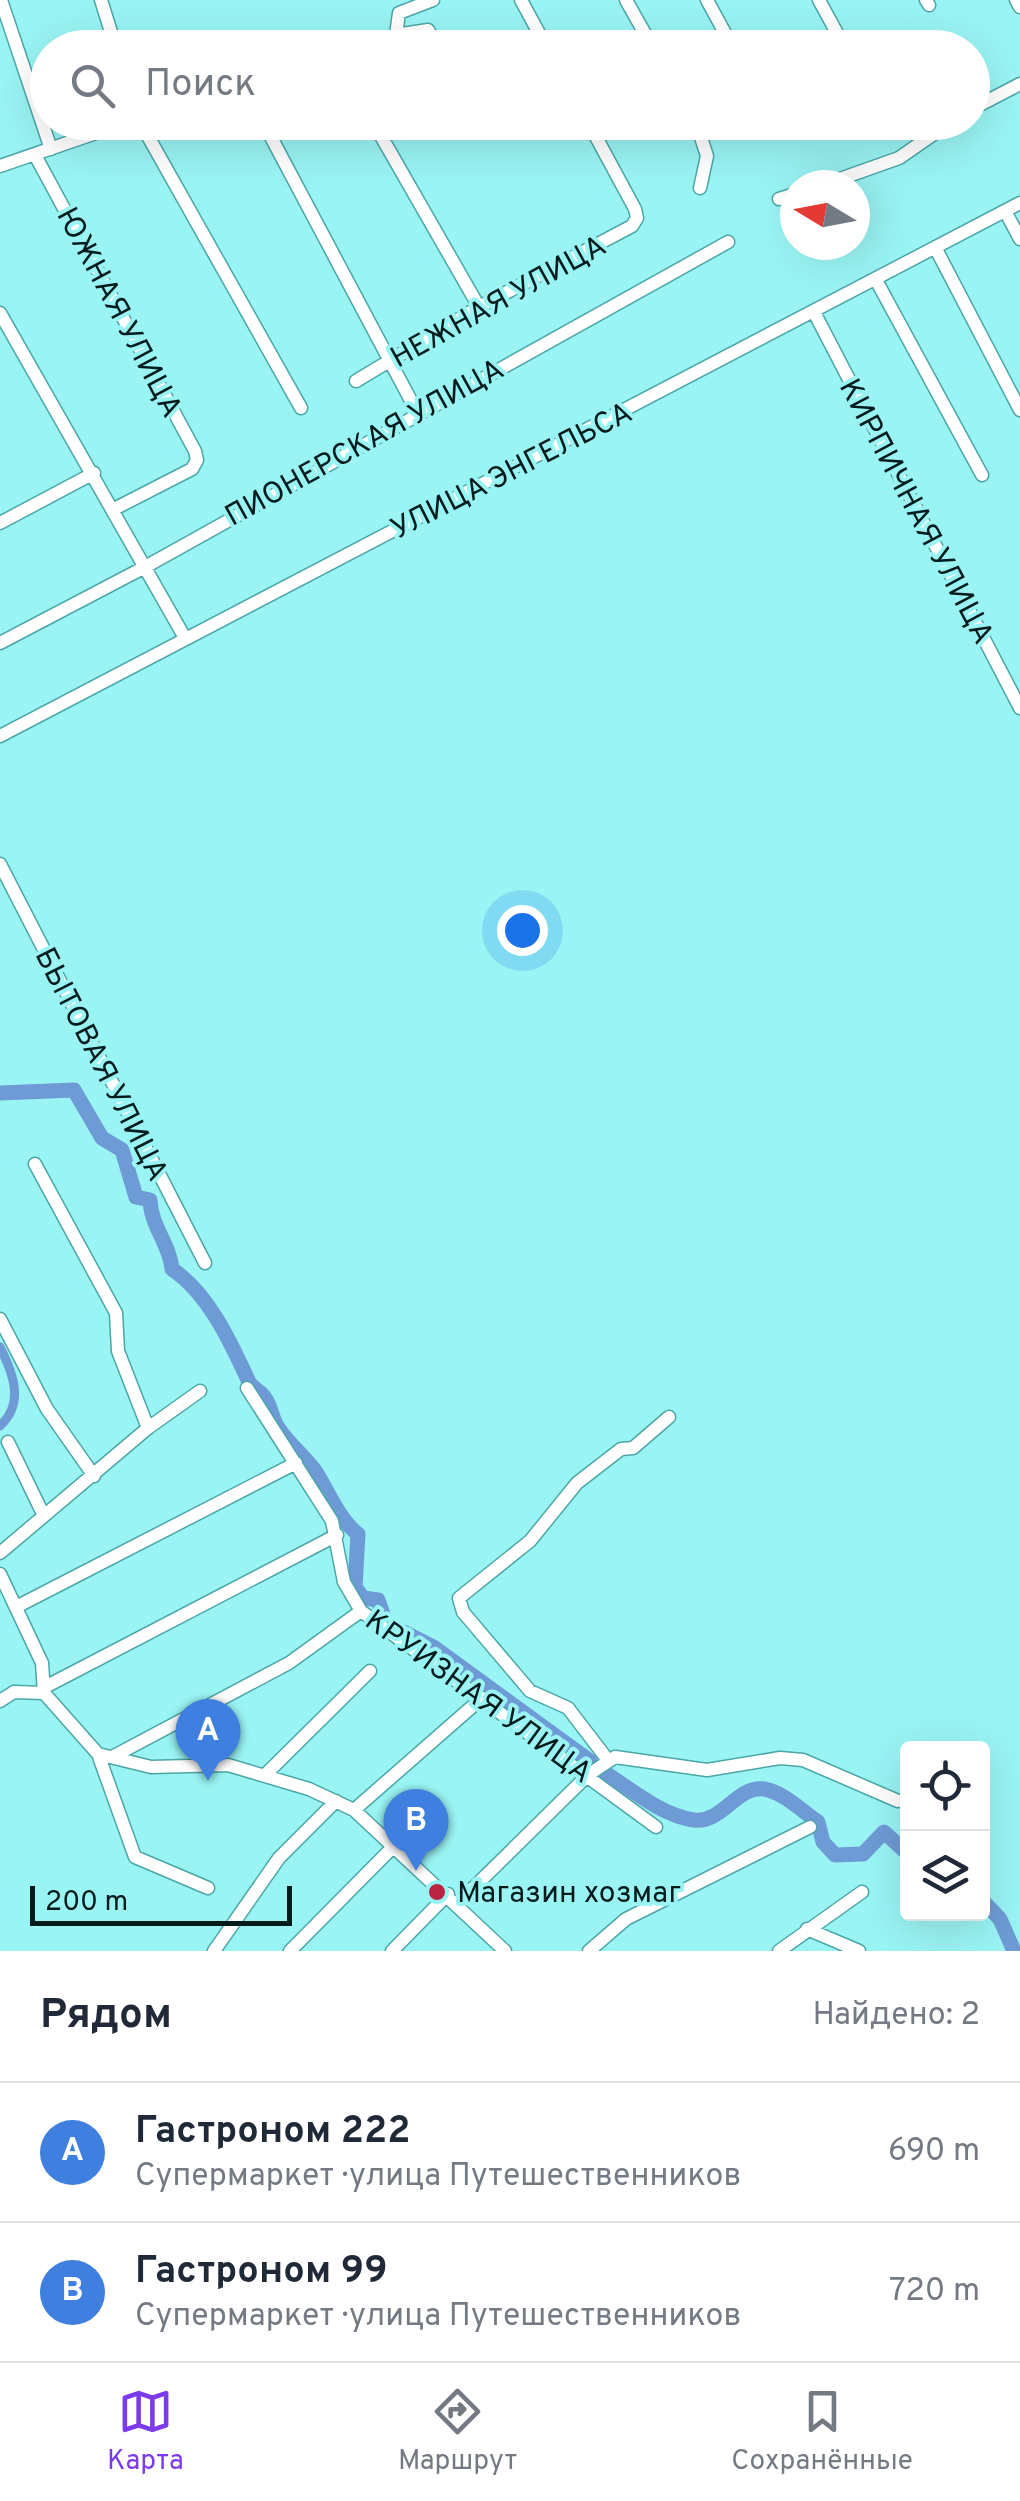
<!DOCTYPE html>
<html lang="ru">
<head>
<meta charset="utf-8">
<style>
	:root { --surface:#fff; --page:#f6f6f7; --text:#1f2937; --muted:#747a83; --line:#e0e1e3; --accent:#7c3aed }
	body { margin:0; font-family:Overpass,sans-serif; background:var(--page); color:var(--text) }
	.controls { position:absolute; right:30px; bottom:30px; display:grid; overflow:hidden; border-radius:10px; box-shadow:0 10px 40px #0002 }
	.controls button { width:90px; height:90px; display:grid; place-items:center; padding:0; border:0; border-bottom:2px solid var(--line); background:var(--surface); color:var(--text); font:50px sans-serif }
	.compass { position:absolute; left:780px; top:170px; width:90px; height:90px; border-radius:50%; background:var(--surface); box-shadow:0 10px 40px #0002; rotate:280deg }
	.scale { position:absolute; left:30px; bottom:25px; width:262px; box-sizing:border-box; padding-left:10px; border:5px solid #001b1c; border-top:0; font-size:28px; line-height:35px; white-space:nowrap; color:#001b1c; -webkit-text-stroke:8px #9af4f4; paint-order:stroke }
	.you { position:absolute; left:522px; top:930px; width:35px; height:35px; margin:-25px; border:8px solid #fff; border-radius:50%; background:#1a73e8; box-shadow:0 0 0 15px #1a73e833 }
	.badge { display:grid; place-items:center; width:65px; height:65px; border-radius:50%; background:var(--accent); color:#fff; font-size:32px; font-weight:700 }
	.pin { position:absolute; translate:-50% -82px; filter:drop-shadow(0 2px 5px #0008) }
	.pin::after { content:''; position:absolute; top:52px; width:35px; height:30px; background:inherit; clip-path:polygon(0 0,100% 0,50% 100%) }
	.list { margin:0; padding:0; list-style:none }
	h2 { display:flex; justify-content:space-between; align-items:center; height:130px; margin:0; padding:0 40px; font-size:42px }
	h2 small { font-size:32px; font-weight:400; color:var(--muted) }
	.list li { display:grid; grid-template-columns:65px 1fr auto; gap:30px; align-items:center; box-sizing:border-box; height:140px; padding:0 40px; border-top:2px solid var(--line) }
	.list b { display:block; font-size:38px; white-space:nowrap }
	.list p { margin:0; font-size:32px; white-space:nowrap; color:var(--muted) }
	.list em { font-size:32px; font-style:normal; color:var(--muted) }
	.icon { flex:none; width:55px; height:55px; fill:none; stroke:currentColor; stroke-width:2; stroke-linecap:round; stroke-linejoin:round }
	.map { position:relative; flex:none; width:1020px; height:1951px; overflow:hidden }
	.search { position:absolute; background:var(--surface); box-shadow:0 10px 40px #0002; left:30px; right:30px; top:30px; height:110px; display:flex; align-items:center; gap:25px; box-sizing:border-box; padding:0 35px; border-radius:55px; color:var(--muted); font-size:38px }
	.sheet { height:410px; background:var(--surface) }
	nav { display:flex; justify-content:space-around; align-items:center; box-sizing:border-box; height:140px; border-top:2px solid var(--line); background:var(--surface); font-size:28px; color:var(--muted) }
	nav a { display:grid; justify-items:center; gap:5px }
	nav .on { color:var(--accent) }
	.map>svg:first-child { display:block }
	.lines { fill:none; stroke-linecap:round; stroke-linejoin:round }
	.canal { stroke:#6e9bd5; stroke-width:9 }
	.river { stroke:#6e9bd5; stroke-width:15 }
	.minor-casing { stroke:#4ba6a7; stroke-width:15 }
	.minor { stroke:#fff; stroke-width:12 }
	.poi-dot { fill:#b72543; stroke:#9af4f4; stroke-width:4 }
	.labels { text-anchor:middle; stroke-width:8; stroke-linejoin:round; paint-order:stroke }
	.street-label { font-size:30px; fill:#001b1c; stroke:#9af4f4 }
	.poi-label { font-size:30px; fill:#001b1c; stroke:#9af4f4; text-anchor:start }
</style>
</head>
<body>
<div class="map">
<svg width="1020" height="1951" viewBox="0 0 1020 1951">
	<rect width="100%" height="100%" fill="#9af4f4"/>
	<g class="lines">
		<path class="canal" d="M0,1347C13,1373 25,1403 0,1426"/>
		<path class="river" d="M0,1093L74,1090L102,1138L122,1150L136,1197L150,1200C151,1227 170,1244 172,1269C209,1294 231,1343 249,1382C253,1389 261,1391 265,1398C271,1406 272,1418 277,1426C288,1444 305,1456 316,1472C329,1493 340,1521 358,1534L355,1587L363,1598L378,1600L386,1623L435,1648L590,1761
			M604,1772C632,1790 661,1815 694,1820C722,1824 737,1785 764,1789C783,1792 802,1811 818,1822L823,1842L835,1855L863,1854L884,1832L908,1854
			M982,1900L1000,1919L1014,1951"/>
		<defs>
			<path id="minor" d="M1,0L51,149
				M101,0L116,48
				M521,0L547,48
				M626,0L653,48
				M707,0L733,48
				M819,0L845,48
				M926,0L929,5
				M1016,0L1020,7
				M396,35L428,30L439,48
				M362,48L396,35L399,13L433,0
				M972,109L1020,84
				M140,122L301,408
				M263,122L417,412
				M373,122L479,307
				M481,122L487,132
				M696,122L707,156L700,188
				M35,155L195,451L197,460L192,469L114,509
				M0,166L128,122
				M823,185L899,158L951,122
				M779,199L795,194
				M1005,211L1020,239
				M936,249L1020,410
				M876,280L982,475
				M0,313L185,638
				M815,314L1020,708
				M356,381L479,307L632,226L637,218L635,209L588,122
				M0,523L94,473
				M0,643L145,567L728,242
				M0,736L1020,203
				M0,864L205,1263
				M35,1164L116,1313L118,1351L148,1428
				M0,1319L47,1409L94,1476
				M247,1388L332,1521L344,1582L361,1611L656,1827
				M8,1442L44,1516
				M0,1553L148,1428L200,1391
				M0,1574L42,1663L44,1693L98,1754L151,1767L228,1765L309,1789L354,1810L505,1951
				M16,1607L296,1463
				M45,1687L337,1535
				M0,1701L14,1692L44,1693
				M98,1754L135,1857L208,1888
				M112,1757L289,1663L361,1611
				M607,1759L568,1708L530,1691L463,1612L459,1598L530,1541L577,1483L621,1449L633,1448L669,1417
				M265,1775L370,1671
				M354,1810L482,1698
				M458,1903L588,1775L615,1757L707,1770L780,1758L803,1760L898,1801
				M807,1929L859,1951
				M214,1951L279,1858L336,1801
				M290,1951L393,1847
				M392,1951L448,1894
				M589,1951L626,1919L810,1827
				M779,1951L862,1892"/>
		</defs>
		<use href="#minor" class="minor-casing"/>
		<use href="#minor" class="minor"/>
	</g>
	<circle class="poi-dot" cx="437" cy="1892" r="10"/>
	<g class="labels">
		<g class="street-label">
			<text transform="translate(498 301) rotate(-29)" y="10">НЕЖНАЯ УЛИЦА</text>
			<text transform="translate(120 312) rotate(62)" y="10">ЮЖНАЯ УЛИЦА</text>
			<text transform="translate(364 442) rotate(-29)" y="10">ПИОНЕРСКАЯ УЛИЦА</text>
			<text transform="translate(511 470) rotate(-27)" y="10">УЛИЦА ЭНГЕЛЬСА</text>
			<text transform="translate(917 511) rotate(62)" y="10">КИРПИЧНАЯ УЛИЦА</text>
			<text transform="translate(102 1064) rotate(63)" y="10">БЫТОВАЯ УЛИЦА</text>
			<text transform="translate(479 1696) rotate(36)" y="10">КРУИЗНАЯ УЛИЦА</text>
		</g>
		<g class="poi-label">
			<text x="457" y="1902">Магазин хозмаг</text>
		</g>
	</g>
</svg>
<div class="controls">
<button><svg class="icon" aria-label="locate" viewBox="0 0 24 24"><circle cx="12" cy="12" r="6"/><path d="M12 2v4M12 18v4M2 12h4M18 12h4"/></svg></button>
<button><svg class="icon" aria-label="layers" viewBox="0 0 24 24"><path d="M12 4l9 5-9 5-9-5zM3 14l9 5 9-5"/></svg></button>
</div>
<svg class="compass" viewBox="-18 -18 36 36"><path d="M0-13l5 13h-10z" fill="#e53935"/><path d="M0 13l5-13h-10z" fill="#747a83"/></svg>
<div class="scale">200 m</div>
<div class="you"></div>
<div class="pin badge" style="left:208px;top:1781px;background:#3f7fe0">A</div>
<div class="pin badge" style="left:416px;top:1871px;background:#3f7fe0">B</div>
<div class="search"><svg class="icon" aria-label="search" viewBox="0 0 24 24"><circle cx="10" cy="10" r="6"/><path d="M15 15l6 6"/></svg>Поиск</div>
</div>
<section class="sheet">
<h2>Рядом<small>Найдено: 2</small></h2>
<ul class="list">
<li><span class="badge" style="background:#3f7fe0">A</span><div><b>Гастроном 222</b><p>Супермаркет · улица Путешественников</p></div><em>690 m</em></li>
<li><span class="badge" style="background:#3f7fe0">B</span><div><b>Гастроном 99</b><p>Супермаркет · улица Путешественников</p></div><em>720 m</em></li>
</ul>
</section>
<nav>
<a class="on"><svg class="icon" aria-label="map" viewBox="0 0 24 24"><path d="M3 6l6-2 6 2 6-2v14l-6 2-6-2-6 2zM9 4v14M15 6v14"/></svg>Карта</a>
<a><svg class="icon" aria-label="directions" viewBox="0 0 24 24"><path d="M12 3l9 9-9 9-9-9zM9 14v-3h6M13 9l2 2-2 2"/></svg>Маршрут</a>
<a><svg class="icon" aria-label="saved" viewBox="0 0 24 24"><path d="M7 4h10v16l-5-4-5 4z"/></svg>Сохранённые</a>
</nav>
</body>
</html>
